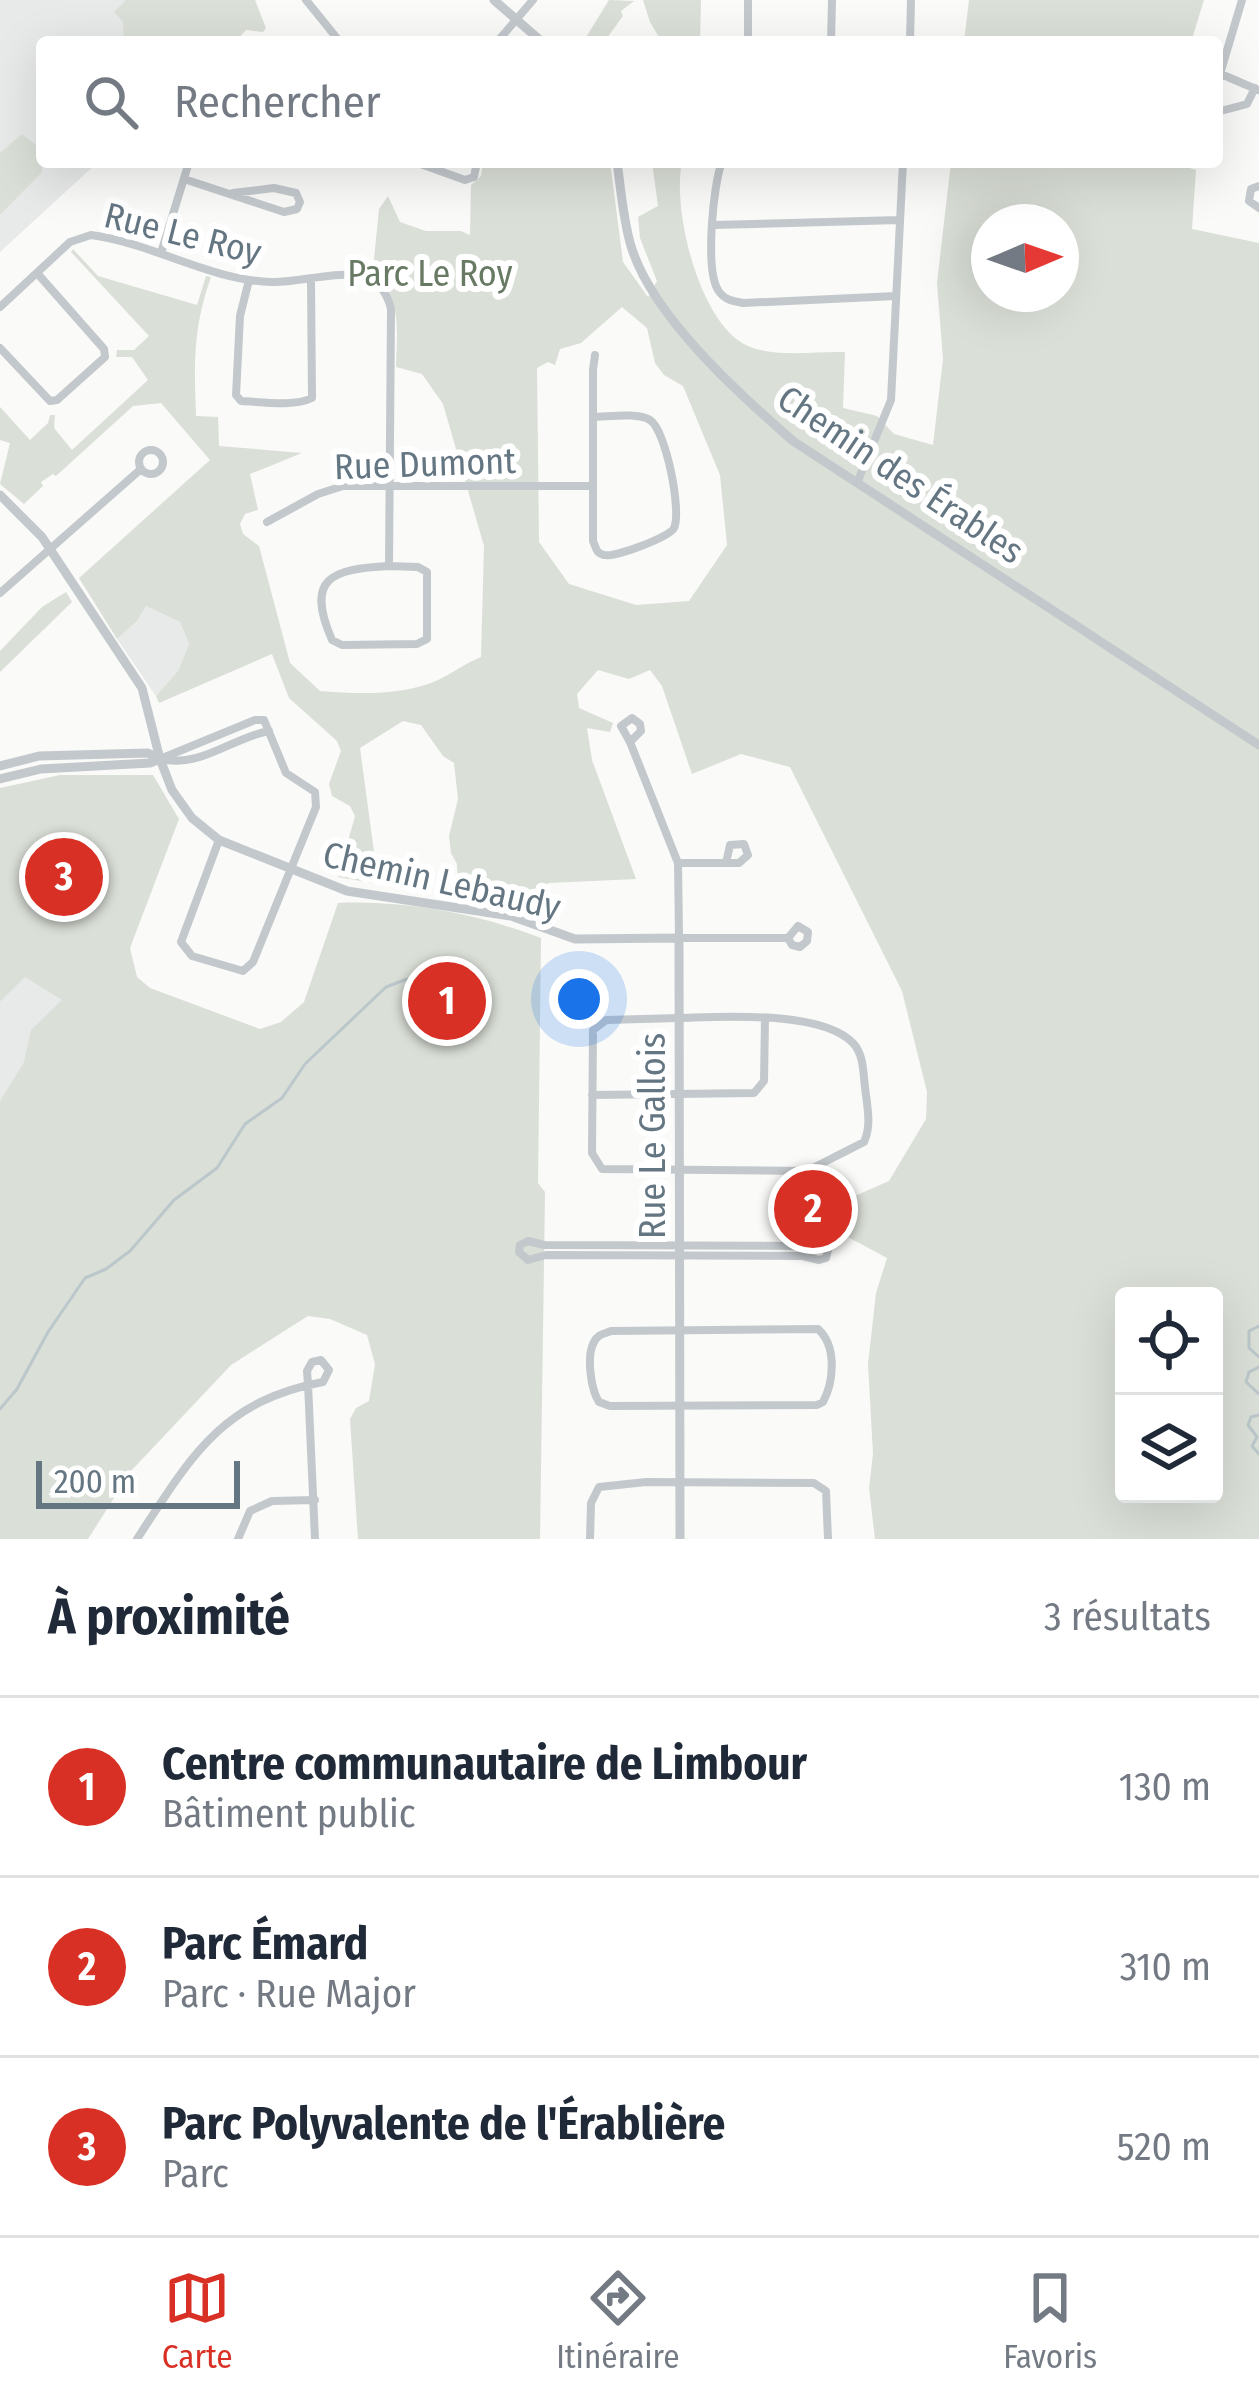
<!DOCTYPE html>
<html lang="fr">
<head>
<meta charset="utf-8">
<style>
	:root { --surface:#fff; --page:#f6f6f7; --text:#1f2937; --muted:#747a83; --line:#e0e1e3; --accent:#d93025 }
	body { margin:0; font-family:"Fira Sans Condensed",sans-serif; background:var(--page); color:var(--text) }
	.controls { position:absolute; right:36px; bottom:36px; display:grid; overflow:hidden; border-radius:12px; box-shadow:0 12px 48px #0002 }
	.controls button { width:108px; height:108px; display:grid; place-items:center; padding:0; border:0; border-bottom:3px solid var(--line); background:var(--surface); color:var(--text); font:60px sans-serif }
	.compass { position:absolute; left:971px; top:204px; width:108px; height:108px; border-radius:50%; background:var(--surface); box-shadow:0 12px 48px #0002; rotate:88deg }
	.scale { position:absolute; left:36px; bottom:30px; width:204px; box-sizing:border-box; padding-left:12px; border:6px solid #657683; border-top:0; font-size:33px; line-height:42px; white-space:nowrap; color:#657683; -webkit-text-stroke:9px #fff; paint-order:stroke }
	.you { position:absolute; left:579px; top:999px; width:42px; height:42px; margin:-30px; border:9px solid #fff; border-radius:50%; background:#1a73e8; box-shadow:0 0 0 18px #1a73e833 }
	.badge { display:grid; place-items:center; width:78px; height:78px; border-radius:50%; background:var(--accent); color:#fff; font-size:39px; font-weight:700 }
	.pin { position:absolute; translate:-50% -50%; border:6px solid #fff; box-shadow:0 3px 12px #0006 }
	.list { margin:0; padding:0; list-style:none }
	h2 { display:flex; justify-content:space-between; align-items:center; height:156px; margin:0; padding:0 48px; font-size:51px }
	h2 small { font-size:39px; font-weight:400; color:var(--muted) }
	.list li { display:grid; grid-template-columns:78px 1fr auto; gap:36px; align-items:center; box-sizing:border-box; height:180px; padding:0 48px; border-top:3px solid var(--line) }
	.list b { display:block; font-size:45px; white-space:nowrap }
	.list p { margin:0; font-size:39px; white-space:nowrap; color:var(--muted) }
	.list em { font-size:39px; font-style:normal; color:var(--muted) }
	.icon { flex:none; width:66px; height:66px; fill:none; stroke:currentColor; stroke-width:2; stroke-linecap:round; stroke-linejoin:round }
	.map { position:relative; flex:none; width:1259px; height:1539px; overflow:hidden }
	.search { position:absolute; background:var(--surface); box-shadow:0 12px 48px #0002; left:36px; right:36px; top:36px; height:132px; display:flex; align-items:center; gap:30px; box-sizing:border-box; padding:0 42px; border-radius:12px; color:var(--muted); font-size:45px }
	.sheet { height:696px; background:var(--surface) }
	nav { display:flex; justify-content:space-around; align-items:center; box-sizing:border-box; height:168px; border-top:3px solid var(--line); background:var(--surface); font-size:33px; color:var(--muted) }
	nav a { display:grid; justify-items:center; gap:6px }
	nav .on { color:var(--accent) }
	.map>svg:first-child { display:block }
	.built { fill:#e8e9e9 }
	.green { fill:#dadfd7; fill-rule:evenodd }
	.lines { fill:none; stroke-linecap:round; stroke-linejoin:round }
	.stream { stroke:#bbc7cb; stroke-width:3 }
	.minor { stroke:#c3c8cc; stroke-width:8 }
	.tertiary { stroke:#c3c8cc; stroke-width:9 }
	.labels { text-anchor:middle; stroke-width:12; stroke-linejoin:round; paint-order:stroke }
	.street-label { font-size:36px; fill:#657683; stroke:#fff }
	.park-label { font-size:36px; fill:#687a64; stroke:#fff }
</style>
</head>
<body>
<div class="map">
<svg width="1259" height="1539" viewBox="0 0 1259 1539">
	<rect width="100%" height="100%" fill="#fafaf8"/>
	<path class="built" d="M0,0H198L222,42H42V162H98L0,252Z
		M146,606L180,622L189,644L178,671L156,696L117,639L138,620Z
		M25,976L63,1000L0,1101V1002Z"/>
	<path class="green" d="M126,0H255L266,28L263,32L246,30L235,42H124L123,22L114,12Z
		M609,0L634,1L621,11L623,16L604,42H583Z
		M643,0H701L700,42H662L650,22Z
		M969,0H1204L1191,42H964Z
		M22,134L42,150V172L0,215V153Z
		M483,162H610L623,262L648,297L657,281L640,238L638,217L658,206L652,162H682C672,209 698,316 742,343C769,359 815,351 845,352L843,408L877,416L894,434L933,445L943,359L937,283L951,162H1170L1196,170L1192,229L1259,243V1539H875L869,1488L873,1454L868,1364L876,1293L887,1258L846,1236L832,1243L822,1235L805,1241L804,1174H813L823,1210L889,1181L926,1119L927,1092L902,991L790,767L741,754L692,774L662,686L650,670L629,679L598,670L577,694L579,708L613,723L610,732L587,728L592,760L636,879L548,883L544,922L519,912L459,900L457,864L451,853L449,836L458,799L454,763L443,756L421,725L403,721L360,748L374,852L372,883L338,877L355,816L350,806L332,796L329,784L341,751L337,741L289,698L272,654L159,703L156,696L178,671L189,644L180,622L146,606L138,620L117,639L79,578L210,460L161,403L133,406L56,476L53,474L41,482L43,486L24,504L0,484L10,443L0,440V407L30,440L48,423L50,415H55L54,428L72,450L148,380L132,357H116L117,350H134L149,336L71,252L73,249L98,276L197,305L206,276L211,277C193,328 194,363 196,416L218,417L219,446L302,453L250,474L258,510L245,514L240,524L243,534L259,546L290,663L320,691C356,694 404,696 438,680C453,673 464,664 481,657L484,546L443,404L422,374L396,367C397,327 402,300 373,269L379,209L388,196L400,222L426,231H461L470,235L471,185L481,176ZM989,222H1061V294H989ZM622,307L647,328L655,363L664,375L683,386L720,475L727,545L689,601L636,605L569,584L539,542L537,368L548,362L555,365L560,349L581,343ZM1124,1296H1214V1494H1124Z
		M66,592L72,602L0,672V651L42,607Z
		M60,775H153L179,819L130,948L137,977L150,988L260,1029L281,1022L304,1002L338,903C406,900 479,914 541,938L538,1183L545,1192L540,1539H358L350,1419L356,1408L369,1401L375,1364L367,1335L330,1319L308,1316L231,1365L131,1471L88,1539H0V1101L24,1062L31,1030L62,1000L25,977L0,1002V788Z"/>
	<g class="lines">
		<path class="stream" d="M1259,1326L1249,1331V1348L1259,1357
			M1259,1367L1249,1372L1246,1382L1259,1394
			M0,1409L17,1389L48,1332L85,1278L106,1269L130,1251L174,1200L217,1168L245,1124L282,1098L305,1064L386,987L407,979
			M1259,1415L1251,1417L1248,1425L1257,1437L1252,1446L1259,1454"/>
		<path class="minor" d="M306,0L340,42
			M497,42L533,0
			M748,42V0
			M831,42L832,0
			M910,42L911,0
			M1221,74L1258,90
			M1217,84L1242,0
			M1217,112L1247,104L1255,88
			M415,162L465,180L474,177L477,162
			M722,162C713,184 705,269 718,290C724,300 733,301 743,303L896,296
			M184,179L284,212L297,209L300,202L296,193L274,188L233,193
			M1259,186L1251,189L1249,201L1259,208
			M714,225L900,220
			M161,253L189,162
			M249,280L240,316L236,395L241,401C263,402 293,407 312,398L311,281
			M0,307L70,242L91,235C152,243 209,280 271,282C312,284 378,252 391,309L389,566
			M0,348L50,401L57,400L105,357L104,349L37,273
			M593,417C608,417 637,412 650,420C666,430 682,512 674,528C670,537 614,558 604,555C596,553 596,548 593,541V370L595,355
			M139 462a12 12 0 1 1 24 0a12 12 0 1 1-24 0Z
			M857,483L891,400L903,162
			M267,522L318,494L343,486H593
			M389,566L418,567L427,572V639L417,644L342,645L332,640C305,578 331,569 389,566Z
			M0,593L141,469
			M630,742L621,726L632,718L640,724L641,731L630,742L678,863L679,938H788L792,945L800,947L807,941L808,932L798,926L788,938
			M160,759L255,720H264L286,773L315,792L316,807L253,962L243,971L192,956L181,942L219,840
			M161,759C202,768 231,738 269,731
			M678,863H739L748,855L744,844L730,845L726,863
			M679,1018C722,1017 821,1010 853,1043C864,1055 863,1072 865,1087C867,1106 872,1125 864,1142L807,1171L602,1169L592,1153L593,1030L606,1020Z
			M592,1095L754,1093L764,1081L765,1019
			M528,1241L544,1245L803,1246L820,1241L828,1250L826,1258L819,1260L803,1256L546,1255L528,1260L519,1252L520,1245Z
			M818,1329C837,1346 834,1381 823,1402L817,1405L610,1406L599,1402C591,1390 586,1356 594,1342C598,1334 604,1334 611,1331Z
			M137,1539C190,1458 221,1401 323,1382L329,1370L321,1360L312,1362L307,1371L308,1384L315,1539
			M238,1539L250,1511L272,1501L315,1500
			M590,1539L591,1503L599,1487L646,1482L814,1483L826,1491L828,1539"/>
		<path class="tertiary" d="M494,0L542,42
			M617,162C621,190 623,219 631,246C652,316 739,394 793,441L1259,745
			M0,495L42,537L142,688L160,759L172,790L192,818L219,840L347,891L511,916L575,939L679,938L680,1539
			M0,766L39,756L148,753L160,759
			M0,779L41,769L150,763L160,759"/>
	</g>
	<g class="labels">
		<g class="street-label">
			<text transform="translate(183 233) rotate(14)" y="13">Rue Le Roy</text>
			<text transform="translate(425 463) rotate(-2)" y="13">Rue Dumont</text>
			<text transform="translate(901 474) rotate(34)" y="13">Chemin des Érables</text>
			<text transform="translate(442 880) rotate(13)" y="13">Chemin Lebaudy</text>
			<text transform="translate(652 1136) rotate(-90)" y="13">Rue Le Gallois</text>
		</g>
		<g class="park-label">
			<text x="430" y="286">Parc Le Roy</text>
		</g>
	</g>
</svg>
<div class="controls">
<button><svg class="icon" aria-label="locate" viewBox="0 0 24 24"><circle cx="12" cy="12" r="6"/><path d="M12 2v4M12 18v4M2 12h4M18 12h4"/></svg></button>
<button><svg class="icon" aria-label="layers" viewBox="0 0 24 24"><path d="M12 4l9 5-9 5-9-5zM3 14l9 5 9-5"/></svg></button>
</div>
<svg class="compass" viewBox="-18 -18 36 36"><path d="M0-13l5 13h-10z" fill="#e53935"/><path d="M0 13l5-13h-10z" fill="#747a83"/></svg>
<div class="scale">200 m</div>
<div class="you"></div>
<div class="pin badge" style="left:447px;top:1001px">1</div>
<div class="pin badge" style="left:813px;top:1209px">2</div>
<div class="pin badge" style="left:64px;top:877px">3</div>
<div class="search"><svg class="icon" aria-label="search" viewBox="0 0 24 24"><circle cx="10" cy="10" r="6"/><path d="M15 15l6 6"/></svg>Rechercher</div>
</div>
<section class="sheet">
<h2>À proximité<small>3 résultats</small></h2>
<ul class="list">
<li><span class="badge">1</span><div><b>Centre communautaire de Limbour</b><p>Bâtiment public</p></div><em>130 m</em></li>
<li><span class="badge">2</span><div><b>Parc Émard</b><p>Parc · Rue Major</p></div><em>310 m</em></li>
<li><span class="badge">3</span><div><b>Parc Polyvalente de l'Érablière</b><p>Parc</p></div><em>520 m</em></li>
</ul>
</section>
<nav>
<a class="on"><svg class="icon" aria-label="map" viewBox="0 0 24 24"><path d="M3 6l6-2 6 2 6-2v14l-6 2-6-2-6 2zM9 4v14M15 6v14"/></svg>Carte</a>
<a><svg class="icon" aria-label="directions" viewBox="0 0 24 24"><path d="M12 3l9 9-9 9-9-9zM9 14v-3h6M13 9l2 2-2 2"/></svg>Itinéraire</a>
<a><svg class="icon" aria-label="saved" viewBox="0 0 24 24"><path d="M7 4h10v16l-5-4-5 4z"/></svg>Favoris</a>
</nav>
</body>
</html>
